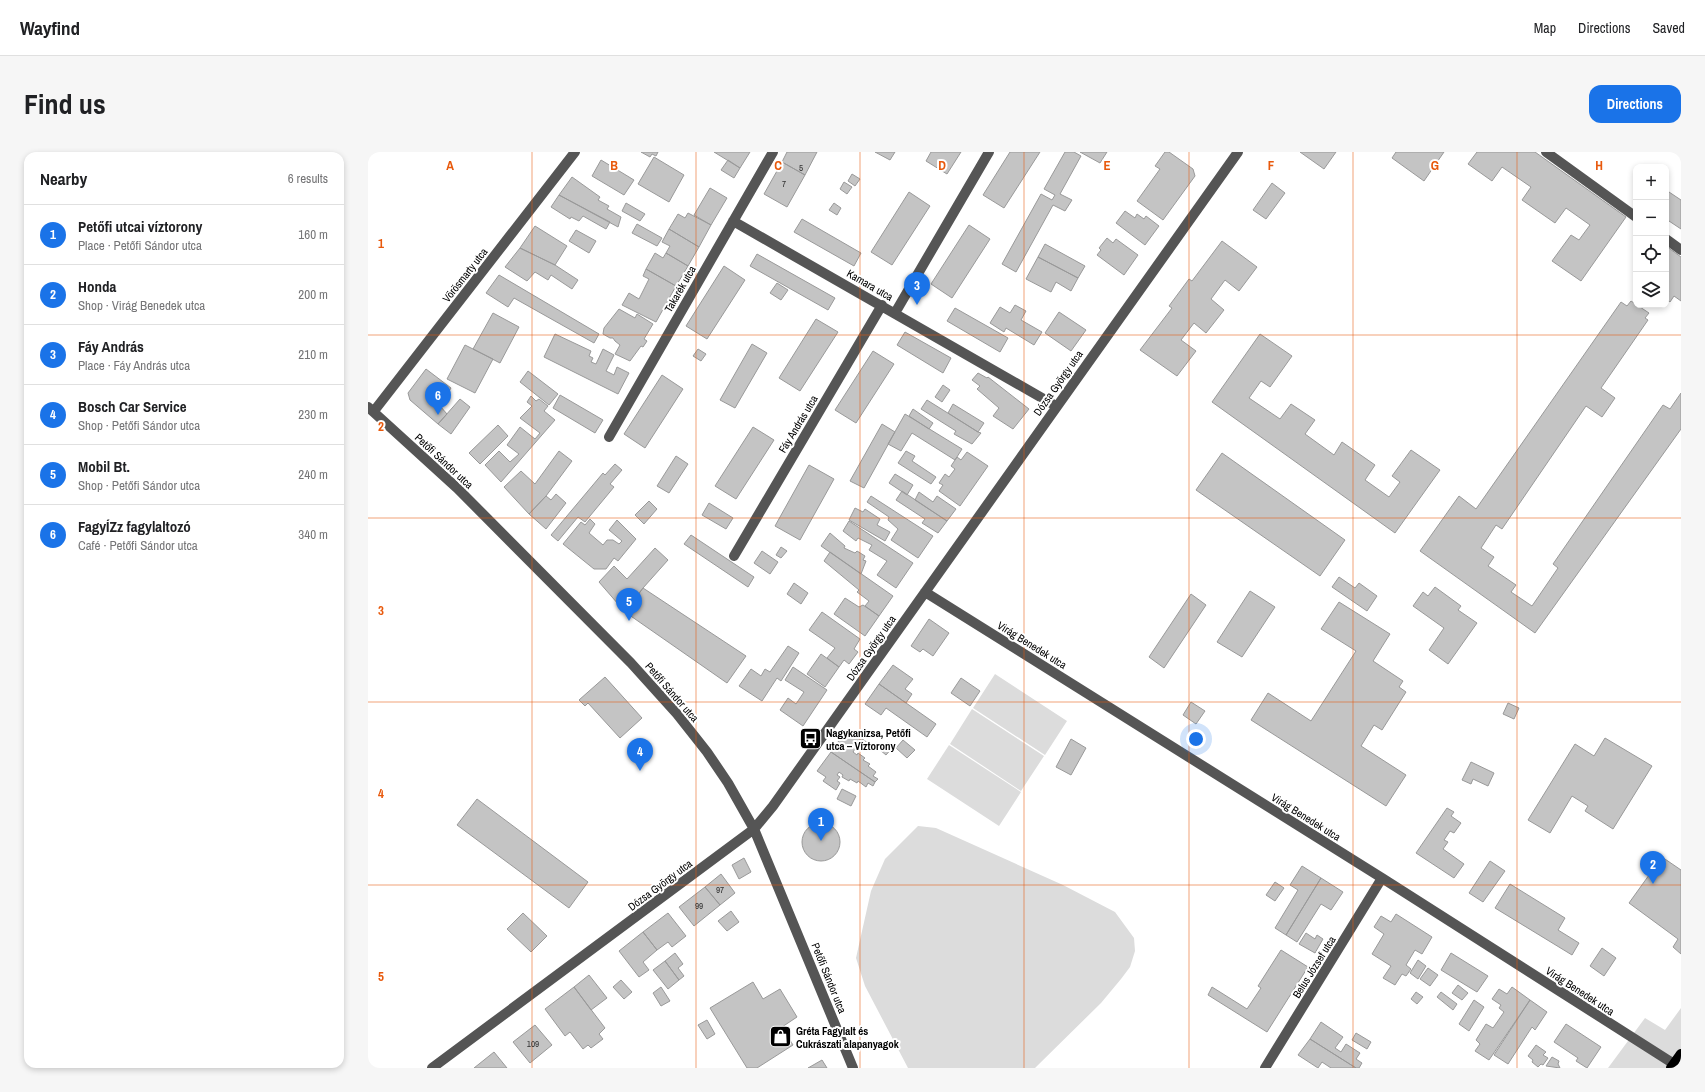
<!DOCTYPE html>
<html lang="en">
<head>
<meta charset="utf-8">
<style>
	:root { --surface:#fff; --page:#f6f6f6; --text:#202124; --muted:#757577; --line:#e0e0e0; --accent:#1a73e8 }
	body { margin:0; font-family:"Archivo Narrow",sans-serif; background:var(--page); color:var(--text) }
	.controls { position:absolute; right:12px; top:12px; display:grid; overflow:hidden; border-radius:8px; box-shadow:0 2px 6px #0003 }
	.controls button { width:36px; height:36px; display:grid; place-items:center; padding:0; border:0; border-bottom:1px solid var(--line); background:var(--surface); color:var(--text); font:20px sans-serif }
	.you { position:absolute; left:828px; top:587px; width:14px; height:14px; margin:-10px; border:3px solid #fff; border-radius:50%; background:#1a73e8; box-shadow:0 0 0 6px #1a73e833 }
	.badge { display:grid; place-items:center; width:26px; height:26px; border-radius:50%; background:var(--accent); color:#fff; font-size:13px; font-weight:700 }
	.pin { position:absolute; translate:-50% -33px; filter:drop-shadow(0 1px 2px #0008) }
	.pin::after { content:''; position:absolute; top:21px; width:14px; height:12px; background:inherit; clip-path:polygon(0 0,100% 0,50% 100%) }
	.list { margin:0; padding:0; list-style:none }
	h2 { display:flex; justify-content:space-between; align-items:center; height:52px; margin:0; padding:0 16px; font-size:17px }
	h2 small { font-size:13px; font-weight:400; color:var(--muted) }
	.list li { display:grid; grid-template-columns:26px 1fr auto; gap:12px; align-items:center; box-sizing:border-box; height:60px; padding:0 16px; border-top:1px solid var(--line) }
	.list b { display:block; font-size:15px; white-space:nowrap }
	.list p { margin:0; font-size:13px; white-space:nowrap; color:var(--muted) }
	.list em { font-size:13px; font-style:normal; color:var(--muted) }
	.icon { flex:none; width:22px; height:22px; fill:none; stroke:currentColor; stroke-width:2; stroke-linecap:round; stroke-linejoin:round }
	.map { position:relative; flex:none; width:1313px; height:916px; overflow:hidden; border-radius:12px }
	header { display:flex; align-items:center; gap:24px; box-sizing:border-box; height:56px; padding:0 20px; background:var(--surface); border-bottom:1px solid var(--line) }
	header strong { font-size:19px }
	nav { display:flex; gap:22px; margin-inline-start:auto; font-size:14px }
	.intro { display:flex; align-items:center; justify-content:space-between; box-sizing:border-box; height:96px; padding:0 24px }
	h1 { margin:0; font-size:28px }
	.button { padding:10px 18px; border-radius:12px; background:var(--accent); color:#fff; font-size:14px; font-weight:700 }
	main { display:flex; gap:24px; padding:0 24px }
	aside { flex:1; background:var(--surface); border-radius:12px; box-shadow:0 2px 6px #0003 }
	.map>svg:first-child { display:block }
	.green { fill:#dcdcdc }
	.building { fill:#c4c4c4; stroke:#999 }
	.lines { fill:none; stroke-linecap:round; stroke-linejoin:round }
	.major-casing { stroke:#dbdbdb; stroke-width:12 }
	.minor { stroke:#555; stroke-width:10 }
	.major { stroke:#000; stroke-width:10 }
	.grid { fill:none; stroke:#e8590c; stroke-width:1; stroke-opacity:0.55 }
	.labels { text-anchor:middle; stroke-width:4; stroke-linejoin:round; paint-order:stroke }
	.number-label { font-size:9px; fill:#313131 }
	.street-label { font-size:11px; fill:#000; stroke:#fff }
	.poi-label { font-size:11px; font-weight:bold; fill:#000; stroke:#fff; text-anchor:start }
	.grid-label { font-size:13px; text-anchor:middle; font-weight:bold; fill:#e8590c; stroke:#fff; stroke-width:4; stroke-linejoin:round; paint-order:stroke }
</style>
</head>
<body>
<header>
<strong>Wayfind</strong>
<nav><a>Map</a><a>Directions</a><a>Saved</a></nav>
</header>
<div class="intro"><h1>Find us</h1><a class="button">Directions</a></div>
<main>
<aside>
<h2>Nearby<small>6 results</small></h2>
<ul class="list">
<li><span class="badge">1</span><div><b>Petőfi utcai víztorony</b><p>Place · Petőfi Sándor utca</p></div><em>160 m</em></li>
<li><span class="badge">2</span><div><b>Honda</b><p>Shop · Virág Benedek utca</p></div><em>200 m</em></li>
<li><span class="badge">3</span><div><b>Fáy András</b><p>Place · Fáy András utca</p></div><em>210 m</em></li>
<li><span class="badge">4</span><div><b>Bosch Car Service</b><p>Shop · Petőfi Sándor utca</p></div><em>230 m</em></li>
<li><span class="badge">5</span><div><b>Mobil Bt.</b><p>Shop · Petőfi Sándor utca</p></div><em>240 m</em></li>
<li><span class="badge">6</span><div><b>FagyÍZz fagylaltozó</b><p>Café · Petőfi Sándor utca</p></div><em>340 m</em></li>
</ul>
</aside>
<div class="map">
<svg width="1313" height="916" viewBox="0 0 1313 916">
	<rect width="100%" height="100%" fill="#fff"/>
	<path class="green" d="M627,522L699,569L677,603L605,556Z
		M604,557L676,604L653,639L582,592Z
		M581,593L653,640L631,674L559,627Z
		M550,674L568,676L695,733L747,760L766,786L767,799L762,815L753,827L733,851L667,916H540L497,834L488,806L503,739L517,707Z
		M1313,856V916H1240L1277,866L1297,878Z"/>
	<path class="building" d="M273,0H290L288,4L284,2L282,5Z
		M346,0H382L372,16Z
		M419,0H449L437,23L414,10Z
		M507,0H527L522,8Z
		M563,0H593L579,22L558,9Z
		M642,0H672L636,56L615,43Z
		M697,0H706L713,4L692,42L704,48L697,59L685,53L648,120L634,112L673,42L684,48L687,43L676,37Z
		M712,0H739L732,11Z
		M797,0H801L825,17L827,24L795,68L769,49L792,17L787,14Z
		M932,0H968L956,17Z
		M1028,0H1076L1056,29L1024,6Z
		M1109,0H1167L1258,65L1213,129L1184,109L1203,83L1211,88L1222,73L1198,56L1187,71L1154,48L1163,35L1134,15L1124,29L1100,12Z
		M286,5L316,23L301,50L270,32Z
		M233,8L266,28L256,43L224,24Z
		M360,8L372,16L366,26L353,18Z
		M414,10L437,23L419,55L396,42Z
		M484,22L492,27L487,34L480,29Z
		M204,25L232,45L230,48L241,54L239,57L253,65L250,75L191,43Z
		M476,30L484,35L479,42L472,37Z
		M904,31L917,41L898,67L885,58Z
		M342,36L359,46L343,73L326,63Z
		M1298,38L1313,48V77L1298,67Z
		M541,40L562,54L524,113L503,100Z
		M191,43L242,70L238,77L215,64L211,69L203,65L202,67L183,55Z
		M258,51L277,62L272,69L254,59Z
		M466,51L473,56L469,63L461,58Z
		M757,59L767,66L769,62L776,67L778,64L791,74L777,93L748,71Z
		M320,61L343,73L331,95L301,77L310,62L317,66Z
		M434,67L493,101L486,114L426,80Z
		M269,72L294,86L289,94L264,81Z
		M601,73L622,87L584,146L563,132Z
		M167,74L199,94L187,113L152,96Z
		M301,77L331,95L320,114L298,101L302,94L294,90Z
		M208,78L228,89L221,101L201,89Z
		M739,86L745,91L748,87L770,103L756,123L729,103L733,98L731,96Z
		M854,89L889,115L871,139L857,128L843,147L856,158L838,181L826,171L813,188L828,199L809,224L772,198L804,156L801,154L821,127L824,129Z
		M677,92L717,114L710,126L670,105Z
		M1298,94L1313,105V149L1306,144L1302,150L1298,147Z
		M152,96L187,113L210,128L204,137L183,123L180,128L167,120L159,129L137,115Z
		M287,101L295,106L298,101L320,114L308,134L278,117Z
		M389,102L467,146L460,158L382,114Z
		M670,105L710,126L703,139L688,130L683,140L658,127Z
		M356,114L377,128L339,187L318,174Z
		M278,117L308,134L288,170L254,153L261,141L271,147L281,127L275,124Z
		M131,123L231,182L226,191L146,146L140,155L118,141Z
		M409,131L420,138L413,148L402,141Z
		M1263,149L1281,161L1277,166L1280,168L1233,236L1247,246L1234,265L1218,254L1134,377L1128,373L1113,396L1126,405L1120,414L1148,433L1143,440L1164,454L1190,416L1185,412L1295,253L1302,257L1313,241V277L1167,481L1052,399L1091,344L1108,357L1253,150L1259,154Z
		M647,153L658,159L653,168L674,180L666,193L638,176L636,180L622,171L632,155L642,161Z
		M587,156L640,186L632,200L579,169Z
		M251,157L267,166L269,162L285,172L276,187L279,189L275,195L273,194L262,209L247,202L252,193L247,189L245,186H242L235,182L236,176Z
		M691,160L718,178L703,199L677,181Z
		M125,161L151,175L132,211L105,197Z
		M448,167L470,180L432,239L411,226Z
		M537,180L583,206L575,221L529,193Z
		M187,182L223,199L221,204L225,206L223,210L228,212L235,197L246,203L238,219L246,223L249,215L261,221L250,242L176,205Z
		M892,182L924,204L902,235L893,229L881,246L912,267L923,252L947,268L937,282L966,303L974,290L1007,313L997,328L1021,345L1032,330L1024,324L1043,298L1072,318L1027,381L844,250Z
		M384,192L399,201L367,256L352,248Z
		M97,193L125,207L107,241L79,227Z
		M330,197L338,202L333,209L325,204Z
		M505,199L526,212L488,271L467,258Z
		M58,217L83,236L72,254L79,262L70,272L42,248L40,241Z
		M160,219L190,242L181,253L152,230Z
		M610,221L619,226L620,225L661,257L645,277L625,264L631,256L609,237L612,234L604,228Z
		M294,223L315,237L277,296L256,282Z
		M575,233L582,238L574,250L567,245Z
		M192,243L235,268L227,281L185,256Z
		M163,244L168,249L171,247L180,254L176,259L187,268L133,330L117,313L131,299L142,310L151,302L139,293L152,275L167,287L172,281L152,266L164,254L159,250Z
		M92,247L102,255L83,282L70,272Z
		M559,248L610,280L613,281L604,292L586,282L588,279L553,257Z
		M585,252L616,271L610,280L580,261Z
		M545,257L565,271L561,277L541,264Z
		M537,262L594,297L587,308L544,281L533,299L520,292Z
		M514,272L527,280L496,336L482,329Z
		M130,273L140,284L112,312L101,301Z
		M385,275L406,288L368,347L347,334Z
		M191,299L204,309L178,344L161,362L136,335L153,319L167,332Z
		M538,299L547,304L544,309L568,325L563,332L530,311Z
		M599,300L620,314L592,354L571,339L575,333L571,331L577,322L581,325L587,317L583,314L589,305L593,308Z
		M854,301L977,388L952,424L828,338Z
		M308,304L320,312L301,341L289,334Z
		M247,312L254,318L242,332L246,335L217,370L210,365L190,389L183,383L235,321L237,323Z
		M441,313L466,327L432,388L407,374Z
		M527,322L545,333L539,343L521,331Z
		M534,339L579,369L570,381L554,371L557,367L528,348Z
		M551,340L565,350L569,344L588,357L579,369L547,348Z
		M188,342L198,351L178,377L161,362L178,344L183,348Z
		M503,344L565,384L550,406L523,388L530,377L520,368L521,365L499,350Z
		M281,349L289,357L276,372L267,363Z
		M341,351L365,366L358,377L334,363Z
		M487,356L495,360L497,357L512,367L509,373L522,380L517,389L481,368Z
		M222,367L227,372L221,381L235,393L239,388H245L251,392L254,389L241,378L249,368L268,387L250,409L246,406L238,417H226L195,392L213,370L217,373Z
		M481,369L545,411L528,436L509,423L519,409L501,398L504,393L490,386L488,389L475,379Z
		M462,381L477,394L476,396L487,401L489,399L497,404L495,408L498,409L493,422L453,394Z
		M323,383L386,425L380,435L316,392Z
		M413,395L419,399L413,406L408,403Z
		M287,396L300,408L275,436L257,460L231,430L246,414L259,427Z
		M394,399L410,410L402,422L386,411Z
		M462,400L525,444L511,464L497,454L501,449L489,440L491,438L456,409Z
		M971,425L987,436L991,431L1009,444L999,459L964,435Z
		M426,431L440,441L433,452L419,442Z
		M1067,435L1093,454L1090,458L1109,471L1080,512L1061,498L1076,476L1045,454L1055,440L1060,444Z
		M275,436L378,504L359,531L257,460Z
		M882,439L907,455L874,505L849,490Z
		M823,442L838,453L796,516L781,505Z
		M477,446L491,455L495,453L511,464L497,484L466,462Z
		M971,450L1022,482L1005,509L1035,529L1031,535L1038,540L1014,578L1006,573L993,594L1038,623L1018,654L883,568L900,541L943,569L988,499L953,477Z
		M454,460L492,487L486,497L490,500L481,512L476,508L471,515L459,506L467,496L441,478Z
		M561,467L581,481L565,504L555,497L552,500L543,494Z
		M420,494L431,501L413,529L409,526L394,549L371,534L383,517L393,524L397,517L402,520Z
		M453,502L471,515L457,535L439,522Z
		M525,513L545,527L537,537L544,542L538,551L511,532Z
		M425,515L459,538L435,574L412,558L420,546L428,552L436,540L417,528Z
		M237,525L274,566L252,586L220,551L217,554L211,548Z
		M593,526L612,539L602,554L583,541Z
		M511,532L568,572L559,585L518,556L513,563L497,552Z
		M823,550L837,559L828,572L815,563Z
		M1140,551L1151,556L1146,567L1135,562Z
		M477,580L485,586L487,582L500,591L495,597L492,595L490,599L487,597L485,600L489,603L490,601L497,606L495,608L502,612L500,614L508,620L505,624L510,627L507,630L463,600Z
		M1237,586L1284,614L1245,677L1217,659L1220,654L1204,644L1182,681L1160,668L1207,592L1226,604Z
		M703,587L718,596L703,623L688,615Z
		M535,588L547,598L539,606L528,596Z
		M520,590L525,595L518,603L512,598Z
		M463,600L507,630L505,634L500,631L498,635L490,629L489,631L482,627L481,629L474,625L475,623L471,620L469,623L472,625L469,629L472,631L468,638L455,629L458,625L449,619Z
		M1103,610L1126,621L1120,634L1105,627L1103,632L1094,628Z
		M474,637L488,644L483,654L469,647Z
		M109,647L220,730L201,756L89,673Z
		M1079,656L1086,660L1083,664L1093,671L1086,681L1082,679L1076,688L1080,690L1075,697L1096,712L1086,726L1048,701Z
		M434 690a19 19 0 1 1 38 0a19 19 0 1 1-38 0Z
		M1294,705L1313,718V802L1305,795L1310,787L1261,751Z
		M376,706L383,720L371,727L364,713Z
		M1122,709L1137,719L1115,750L1101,741Z
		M934,714L953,726L918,783L907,776L930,738L922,733Z
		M353,722L367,741L352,753L337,735Z
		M953,726L975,740L963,758L953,752L929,790L918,783Z
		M907,730L916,736L907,749L898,743Z
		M1142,732L1197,766L1190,778L1211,791L1204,803L1127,756Z
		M337,735L352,753L326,774L311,755Z
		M363,759L371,770L359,779L350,769Z
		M155,761L179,784L163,800L139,777Z
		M300,761L318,784L304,795L300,790L289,798L275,780Z
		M1028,762L1064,785L1054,802L1047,798L1038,813L1043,817L1038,824L1034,822L1027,833L1015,826L1023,814L1004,802L1016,782L1006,775L1013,764L1023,770Z
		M275,780L289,798L275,810L281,818L271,825L251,799Z
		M938,781L947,787L949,783L955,787L947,801L931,792Z
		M1234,796L1248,806L1236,824L1222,814Z
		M913,798L940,815L899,880L840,843L844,835L879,857L893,836L890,834Z
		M307,801L315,812L310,816L316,824L311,828L297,809Z
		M1083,801L1120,824L1109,840L1073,818Z
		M1050,808L1058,814L1050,827L1042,821Z
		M297,809L311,828L300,837L285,818Z
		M1060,816L1070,823L1062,834L1052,827Z
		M221,823L239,846L223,858L206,835Z
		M253,828L264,840L256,847L245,835Z
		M385,830L395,847L412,837L429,865L414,875L425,893L389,916H379L342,856Z
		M1090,833L1100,841L1094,848L1084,841Z
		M206,835L237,876L231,882L235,887L223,896L220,893L215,897L202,880L197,884L177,857Z
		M293,835L302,849L293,854L285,841Z
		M1144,835L1162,848L1121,908L1107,899L1112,892L1108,888L1118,872L1125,876L1136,860L1131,856L1133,853L1124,847L1131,837L1139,842Z
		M1048,840L1055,845L1049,852L1043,847Z
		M1073,840L1089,852L1085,858L1069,845Z
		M1106,848L1116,855L1101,879L1091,872Z
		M1162,848L1179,860L1167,878L1164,875L1140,912L1126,903Z
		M339,868L347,882L339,887L330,873Z
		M953,870L975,885L967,896L973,900L978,892L992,901L988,907L994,911L991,916H988L942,887Z
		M1198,872L1233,895L1219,916L1208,909L1210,906L1186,890Z
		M167,873L184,893L162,911L145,890Z
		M988,881L1003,890L999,897L984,888Z
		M942,887L988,916H963L954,910L950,916L930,903Z
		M1168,893L1178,900L1175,903L1180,906L1175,913L1173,912L1170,915L1164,910L1165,908L1160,904Z
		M126,900L139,916H106Z
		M1184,905L1191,909L1190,912L1192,916L1178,914Z
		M454,908L459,916H440Z"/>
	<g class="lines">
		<defs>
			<path id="major" d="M1303,916L1313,902"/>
		</defs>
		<use href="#major" class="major-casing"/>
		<path class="minor" d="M1178,0L1268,65
			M365,69L688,254
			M1298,87L1313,98
			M527,161L621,0
			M0,255L89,336L263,511L309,562L339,600L360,631L386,677L485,916
			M6,259L207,0
			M241,285L405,0
			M366,404L514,153
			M557,440L1014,726L1306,912
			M64,916L386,677L405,654L870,0
			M897,916L1014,726"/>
		<use href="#major" class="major"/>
	</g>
	<path class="grid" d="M164,0V916M328,0V916M492,0V916M656,0V916M821,0V916M985,0V916M1149,0V916M0,183H1313M0,366H1313M0,550H1313M0,733H1313"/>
	<defs>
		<symbol id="bus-square" viewBox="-11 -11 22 22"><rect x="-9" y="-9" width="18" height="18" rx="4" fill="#000" stroke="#fff"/><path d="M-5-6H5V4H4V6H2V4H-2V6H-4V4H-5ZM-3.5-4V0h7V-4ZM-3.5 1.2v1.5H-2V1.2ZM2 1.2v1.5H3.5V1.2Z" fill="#fff"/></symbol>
		<symbol id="shop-square" viewBox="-11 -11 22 22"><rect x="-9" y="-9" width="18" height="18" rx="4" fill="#000" stroke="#fff"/><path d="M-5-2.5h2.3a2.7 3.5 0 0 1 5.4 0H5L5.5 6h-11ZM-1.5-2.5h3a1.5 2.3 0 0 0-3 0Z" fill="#fff"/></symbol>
	</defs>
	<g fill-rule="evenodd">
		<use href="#bus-square" x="430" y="574" width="25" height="25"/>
		<use href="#shop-square" x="400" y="872" width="25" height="25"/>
	</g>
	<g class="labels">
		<g class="number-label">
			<text x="433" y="19">5</text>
			<text x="416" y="35">7</text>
			<text x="352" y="741">97</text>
			<text x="331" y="757">99</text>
			<text x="165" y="895">109</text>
		</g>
		<g class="street-label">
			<text transform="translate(97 123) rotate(-52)" y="4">Vörösmarty utca</text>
			<text transform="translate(502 133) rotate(30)" y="4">Kamara utca</text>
			<text transform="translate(312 137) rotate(-60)" y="4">Takarék utca</text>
			<text transform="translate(690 231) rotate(-55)" y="4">Dózsa György utca</text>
			<text transform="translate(430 272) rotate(-59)" y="4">Fáy András utca</text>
			<text transform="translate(76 309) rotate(43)" y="4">Petőfi Sándor utca</text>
			<text transform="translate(664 493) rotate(32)" y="4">Virág Benedek utca</text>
			<text transform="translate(503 496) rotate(-55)" y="4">Dózsa György utca</text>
			<text transform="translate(304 540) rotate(49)" y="4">Petőfi Sándor utca</text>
			<text transform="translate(938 665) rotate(32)" y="4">Virág Benedek utca</text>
			<text transform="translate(292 733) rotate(-37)" y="4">Dózsa György utca</text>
			<text transform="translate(946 815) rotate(-58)" y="4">Belus József utca</text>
			<text transform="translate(461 826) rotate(68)" y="4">Petőfi Sándor utca</text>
			<text transform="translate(1212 839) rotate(33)" y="4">Virág Benedek utca</text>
		</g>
		<g class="poi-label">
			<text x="458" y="585">Nagykanizsa, Petőfi<tspan x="458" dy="13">utca – Víztorony</tspan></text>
			<text x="428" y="883">Gréta Fagylalt és<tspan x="428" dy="13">Cukrászati alapanyagok</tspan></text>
		</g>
	</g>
	<g class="grid-label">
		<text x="82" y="18">A</text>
		<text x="246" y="18">B</text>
		<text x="410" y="18">C</text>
		<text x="574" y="18">D</text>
		<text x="739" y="18">E</text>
		<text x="903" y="18">F</text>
		<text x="1067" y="18">G</text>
		<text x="1231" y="18">H</text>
		<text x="13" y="96">1</text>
		<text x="13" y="279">2</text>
		<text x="13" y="463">3</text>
		<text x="13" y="646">4</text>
		<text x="13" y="829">5</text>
	</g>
</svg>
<div class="controls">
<button>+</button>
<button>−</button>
<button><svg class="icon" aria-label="locate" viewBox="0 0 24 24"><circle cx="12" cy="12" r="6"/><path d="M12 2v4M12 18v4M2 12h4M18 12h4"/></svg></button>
<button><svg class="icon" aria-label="layers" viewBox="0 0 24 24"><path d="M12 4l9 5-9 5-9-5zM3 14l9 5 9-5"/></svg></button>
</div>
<div class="you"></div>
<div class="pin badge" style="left:453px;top:689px">1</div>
<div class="pin badge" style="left:1285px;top:732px">2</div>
<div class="pin badge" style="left:549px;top:153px">3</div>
<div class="pin badge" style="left:272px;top:619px">4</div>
<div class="pin badge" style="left:261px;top:469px">5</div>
<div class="pin badge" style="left:70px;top:263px">6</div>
</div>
</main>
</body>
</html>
